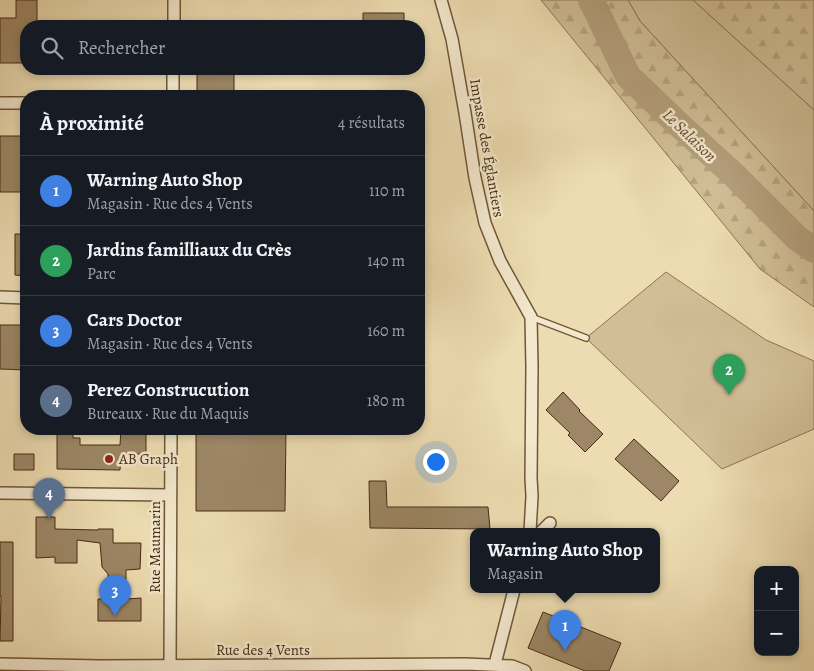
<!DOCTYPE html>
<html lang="fr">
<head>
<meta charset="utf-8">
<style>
	:root { --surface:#171b24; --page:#242831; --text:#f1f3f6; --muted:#9ea1a6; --line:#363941; --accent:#8c9099 }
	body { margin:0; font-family:Alegreya,serif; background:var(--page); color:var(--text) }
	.controls { position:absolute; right:15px; bottom:15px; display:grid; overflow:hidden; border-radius:10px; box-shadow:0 2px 8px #0003 }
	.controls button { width:45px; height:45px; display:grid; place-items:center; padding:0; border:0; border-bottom:1px solid var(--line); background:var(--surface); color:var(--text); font:25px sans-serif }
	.you { position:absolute; left:435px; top:461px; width:18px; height:18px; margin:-12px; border:4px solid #fff; border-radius:50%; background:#1a73e8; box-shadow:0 0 0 8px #1a73e833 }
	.badge { display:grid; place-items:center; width:32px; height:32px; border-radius:50%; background:var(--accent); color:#fff; font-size:16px; font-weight:700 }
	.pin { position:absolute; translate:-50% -41px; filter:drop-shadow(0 1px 2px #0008) }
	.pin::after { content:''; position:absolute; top:26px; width:18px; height:15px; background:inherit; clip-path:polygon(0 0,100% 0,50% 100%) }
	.popup { position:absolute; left:470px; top:528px; width:190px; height:65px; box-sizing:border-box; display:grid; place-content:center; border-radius:10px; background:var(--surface); filter:drop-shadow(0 1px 4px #0005); font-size:16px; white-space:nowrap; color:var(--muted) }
	.popup b { font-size:19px; color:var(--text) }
	.popup::after { content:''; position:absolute; left:50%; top:100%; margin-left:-10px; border:10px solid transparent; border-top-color:var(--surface) }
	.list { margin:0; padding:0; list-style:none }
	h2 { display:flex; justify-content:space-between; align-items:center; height:65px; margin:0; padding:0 20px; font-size:21px }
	h2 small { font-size:16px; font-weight:400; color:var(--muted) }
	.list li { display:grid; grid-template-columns:32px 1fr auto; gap:15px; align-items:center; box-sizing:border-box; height:70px; padding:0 20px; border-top:1px solid var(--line) }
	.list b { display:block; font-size:19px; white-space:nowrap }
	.list p { margin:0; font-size:16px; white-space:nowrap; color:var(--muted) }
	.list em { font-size:16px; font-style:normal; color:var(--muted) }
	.icon { flex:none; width:28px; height:28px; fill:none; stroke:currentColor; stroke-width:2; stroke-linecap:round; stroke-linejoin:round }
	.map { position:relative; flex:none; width:814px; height:671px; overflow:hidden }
	.search { position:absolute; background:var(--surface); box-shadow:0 2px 8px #0003; left:20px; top:20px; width:405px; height:55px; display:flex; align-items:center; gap:12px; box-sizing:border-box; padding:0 18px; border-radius:20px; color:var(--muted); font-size:19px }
	.panel { position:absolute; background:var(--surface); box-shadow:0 2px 8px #0003; left:20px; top:90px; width:405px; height:345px; border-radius:20px }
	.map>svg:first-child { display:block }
	.green { fill:#d1be96; stroke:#8c7455 }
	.forest { fill:url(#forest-firs); stroke:#8c7455 }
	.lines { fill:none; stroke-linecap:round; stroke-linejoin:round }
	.river { stroke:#b49f7c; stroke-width:26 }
	.building { fill:#9d8766; stroke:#462a14 }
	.service-casing { stroke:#70563b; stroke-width:8 }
	.minor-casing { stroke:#70563b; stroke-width:14 }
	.service { stroke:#f3e8cc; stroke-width:5.5 }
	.minor { stroke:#f3e8cc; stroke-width:11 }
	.poi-dot { fill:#8f2418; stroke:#f3e8cc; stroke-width:2 }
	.labels { text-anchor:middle; stroke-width:5; stroke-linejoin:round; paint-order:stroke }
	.street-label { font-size:15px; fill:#462a14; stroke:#f3e8cc }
	.poi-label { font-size:15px; fill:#462a14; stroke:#f3e8cc; text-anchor:start }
	.water-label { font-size:16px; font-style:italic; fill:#62472e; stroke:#f3e8cc }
</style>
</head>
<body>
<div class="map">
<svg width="814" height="671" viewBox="0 0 814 671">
	<defs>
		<pattern id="forest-firs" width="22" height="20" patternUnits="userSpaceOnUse" patternTransform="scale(1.25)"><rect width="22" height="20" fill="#d1be96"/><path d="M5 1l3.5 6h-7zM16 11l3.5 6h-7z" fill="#b5a380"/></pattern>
	</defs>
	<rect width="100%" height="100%" fill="#eddcb1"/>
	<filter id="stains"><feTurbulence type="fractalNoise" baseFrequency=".004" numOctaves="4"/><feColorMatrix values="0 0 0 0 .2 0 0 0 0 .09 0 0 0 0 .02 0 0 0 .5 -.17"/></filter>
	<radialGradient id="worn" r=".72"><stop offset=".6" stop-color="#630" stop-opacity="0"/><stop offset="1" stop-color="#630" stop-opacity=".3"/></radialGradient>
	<path class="green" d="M628,0H693L814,110V211L640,21Z
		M666,272L766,340L814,361V429L722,469L586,338Z"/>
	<path class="forest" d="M541,0H628L640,21L814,211V307L760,269Z
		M693,0H814V110Z"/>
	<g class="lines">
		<path class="river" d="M591,0L628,76L676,122L734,175L797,238L814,250"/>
	</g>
	<path class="building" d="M16,0H37V26H26V63H0V18H16Z
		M363,13H404V26H363Z
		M197,69H234V96H197Z
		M0,136H26V192H0Z
		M15,234H26V276L15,275Z
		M0,325H26V370L0,369Z
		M563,392L580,410L579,411L603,434L585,452L568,435L570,433L546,410Z
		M121,429H146V454H121L120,470L57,469V432H73V438H80V445H120Z
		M196,429H286L285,511H196Z
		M634,439L679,481L661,501L615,459Z
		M14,454H34V470H14Z
		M369,481H386L387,507H488L490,529L370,528Z
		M36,517H55V529L98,530V529H113V543H141L140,569L126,570V599L141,598V621H98V599H108V574L102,567L100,543L77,540V563H55V557L36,558Z
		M0,542H13V641H0L1,596H0Z
		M543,612L621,643L609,671H585L528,648Z"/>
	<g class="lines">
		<defs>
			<path id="service" d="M531,317L586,338"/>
			<path id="minor" d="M441,0L452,39L465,113L475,178L485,223L500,261L531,317L532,367L531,478L532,496L530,532
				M174,26V0
				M173,96V69
				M0,103H26
				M0,297L26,298
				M0,493L170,495
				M541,532L550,523
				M0,664L100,666L466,664L512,666L525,671
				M495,664L514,590
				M170,665L171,429"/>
		</defs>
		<use href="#service" class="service-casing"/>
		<use href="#minor" class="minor-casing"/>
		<use href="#service" class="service"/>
		<use href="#minor" class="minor"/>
	</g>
	<circle class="poi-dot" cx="109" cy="459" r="5"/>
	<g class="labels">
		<g class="street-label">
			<text transform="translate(487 148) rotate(80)" y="5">Impasse des Églantiers</text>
			<text transform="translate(155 547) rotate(-90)" y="5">Rue Maumarin</text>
			<text x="263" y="655">Rue des 4 Vents</text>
		</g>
		<g class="poi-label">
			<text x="119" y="464">AB Graph</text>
		</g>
		<g class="water-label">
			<text transform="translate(690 135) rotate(44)" y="6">Le Salaison</text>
		</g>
	</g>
	<rect width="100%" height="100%" filter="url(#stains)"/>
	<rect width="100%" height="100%" fill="url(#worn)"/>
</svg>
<div class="controls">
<button>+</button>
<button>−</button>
</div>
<div class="you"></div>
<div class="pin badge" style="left:565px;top:651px;background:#3f7fe0">1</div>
<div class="popup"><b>Warning Auto Shop</b>Magasin</div>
<div class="pin badge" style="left:729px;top:395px;background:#2e9e5b">2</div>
<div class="pin badge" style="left:115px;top:616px;background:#3f7fe0">3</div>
<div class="pin badge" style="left:49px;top:519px;background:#5c6f8a">4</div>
<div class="search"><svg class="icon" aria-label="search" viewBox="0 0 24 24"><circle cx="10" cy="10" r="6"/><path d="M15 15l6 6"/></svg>Rechercher</div>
<section class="panel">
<h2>À proximité<small>4 résultats</small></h2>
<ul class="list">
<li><span class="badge" style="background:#3f7fe0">1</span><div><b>Warning Auto Shop</b><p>Magasin · Rue des 4 Vents</p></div><em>110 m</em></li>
<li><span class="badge" style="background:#2e9e5b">2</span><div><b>Jardins familliaux du Crès</b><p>Parc</p></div><em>140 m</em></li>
<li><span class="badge" style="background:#3f7fe0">3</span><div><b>Cars Doctor</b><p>Magasin · Rue des 4 Vents</p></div><em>160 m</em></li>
<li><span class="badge" style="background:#5c6f8a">4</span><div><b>Perez Construcution</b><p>Bureaux · Rue du Maquis</p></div><em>180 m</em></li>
</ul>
</section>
</div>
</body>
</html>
